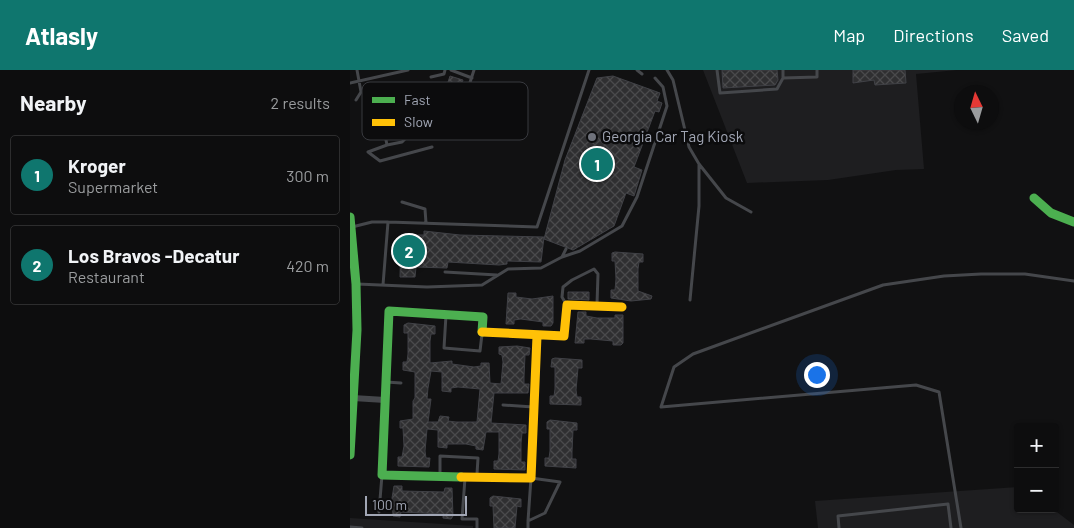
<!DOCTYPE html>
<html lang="en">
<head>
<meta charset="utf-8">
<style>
	:root { --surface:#0d0d0e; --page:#161617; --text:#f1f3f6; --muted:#9a9c9e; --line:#2d2d2e; --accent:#0f766e }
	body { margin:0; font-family:Barlow,sans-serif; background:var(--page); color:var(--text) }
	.controls { position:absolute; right:15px; bottom:15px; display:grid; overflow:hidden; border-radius:5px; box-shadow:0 1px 4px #0004 }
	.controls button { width:45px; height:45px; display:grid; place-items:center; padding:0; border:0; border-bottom:1px solid var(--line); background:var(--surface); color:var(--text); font:25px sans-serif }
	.compass { position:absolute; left:604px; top:15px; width:45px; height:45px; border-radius:50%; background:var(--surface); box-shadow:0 1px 4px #0004; rotate:355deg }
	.scale { position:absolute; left:15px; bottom:12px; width:102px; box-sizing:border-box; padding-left:5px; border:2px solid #a1a6b4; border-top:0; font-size:14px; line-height:18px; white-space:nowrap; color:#a1a6b4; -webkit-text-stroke:4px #0c0c0d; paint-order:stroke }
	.you { position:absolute; left:466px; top:304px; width:18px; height:18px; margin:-12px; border:4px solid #fff; border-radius:50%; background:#1a73e8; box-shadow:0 0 0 8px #1a73e833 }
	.badge { display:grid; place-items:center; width:32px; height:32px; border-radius:50%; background:var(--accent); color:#fff; font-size:16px; font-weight:700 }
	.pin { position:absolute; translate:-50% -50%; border:2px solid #fff; box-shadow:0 1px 5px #0006 }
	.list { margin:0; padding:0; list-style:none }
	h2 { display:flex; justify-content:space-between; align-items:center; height:65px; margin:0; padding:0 20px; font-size:21px }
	h2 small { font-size:16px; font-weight:400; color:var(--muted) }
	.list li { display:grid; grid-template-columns:32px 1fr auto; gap:15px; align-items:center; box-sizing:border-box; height:80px; margin:0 10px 10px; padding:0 10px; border:1px solid var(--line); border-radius:5px }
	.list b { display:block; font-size:19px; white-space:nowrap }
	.list p { margin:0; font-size:16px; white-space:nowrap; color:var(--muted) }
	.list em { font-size:16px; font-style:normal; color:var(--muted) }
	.map { position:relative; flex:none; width:724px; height:458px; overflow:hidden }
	header { display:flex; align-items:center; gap:30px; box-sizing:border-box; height:70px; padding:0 25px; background:var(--accent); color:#fff }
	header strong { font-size:24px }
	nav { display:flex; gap:28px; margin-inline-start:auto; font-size:18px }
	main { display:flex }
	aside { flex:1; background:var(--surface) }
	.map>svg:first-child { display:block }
	.built { fill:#1e1e20 }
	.building { fill:url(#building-cross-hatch); stroke:#404146; fill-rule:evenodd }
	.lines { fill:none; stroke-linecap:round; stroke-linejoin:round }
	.lane { stroke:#45474b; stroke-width:3 }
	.street { stroke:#45474b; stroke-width:6 }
	.fast { stroke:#4caf50; stroke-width:9 }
	.slow { stroke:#ffc107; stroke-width:9 }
	.poi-dot { fill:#6f727b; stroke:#0c0c0d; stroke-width:2 }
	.labels { text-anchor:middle; stroke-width:5; stroke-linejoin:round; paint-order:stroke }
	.poi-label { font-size:15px; fill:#a1a6b4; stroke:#0c0c0d; text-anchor:start }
	.key { fill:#0c0c0d; stroke:#393a3f; stroke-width:1 }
	.key-label { font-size:14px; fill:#a1a6b4 }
</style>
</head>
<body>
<header>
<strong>Atlasly</strong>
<nav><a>Map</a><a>Directions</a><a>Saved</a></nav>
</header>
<main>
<aside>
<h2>Nearby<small>2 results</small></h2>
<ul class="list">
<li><span class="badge">1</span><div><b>Kroger</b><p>Supermarket</p></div><em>300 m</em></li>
<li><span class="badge">2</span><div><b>Los Bravos -Decatur</b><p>Restaurant</p></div><em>420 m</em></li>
</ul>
</aside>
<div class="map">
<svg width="724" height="458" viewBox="0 0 724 458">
	<defs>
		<pattern id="building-cross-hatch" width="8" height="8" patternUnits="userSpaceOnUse" patternTransform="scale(1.25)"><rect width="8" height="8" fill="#2f2f31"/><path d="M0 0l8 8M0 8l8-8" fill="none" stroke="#4a4a4c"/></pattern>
	</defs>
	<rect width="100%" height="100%" fill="#111112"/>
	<path class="built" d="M353,0H607L566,4L574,99L546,100L478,110L397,113Z
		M668,417V439H703L724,455V458H468L465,431Z
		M0,448L123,456V458H0Z"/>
	<path class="building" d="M372,0H427L428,10L425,15L373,18Z
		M503,0H555L556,13L525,15L524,10L503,13Z
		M100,6L113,10L100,47L88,42Z
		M263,6L310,23L307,31L312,33L309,42L305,41L284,97L292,100L284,126L276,123L264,156L223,180L194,169L215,90L247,8Z
		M74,161L110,165L194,167L191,192L157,191V194L149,195L98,192L97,198L66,197L65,207H50L51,165H74Z
		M265,182L293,184V192H289L288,199V221L302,226L301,229L281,231L261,228V220H265L266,209L265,191H262V183Z
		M218,222H239V230L218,229Z
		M158,223H166V227L182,229L203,226V253L201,256H193V252L171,249L164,250V254H156Z
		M228,242H236V246L247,248H265V245H273V273L271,275H263V271L241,269H234V273H225Z
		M58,253L85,256V264H81L80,271V293L102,291V294L124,297L131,296V293H139L140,313L151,314L153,292L152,285L149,284V277L167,276L180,278L179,285H175L174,307V314H179L178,323H144L141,353L176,355V363H172L171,373V392H175V400L144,399V391H148L149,384V362H136L133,380L126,379V376L116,374H97V378L88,377V360L77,359L75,381L76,388H80L79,397L48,396V387H52L54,376L53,358H50V351L63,349V331L65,328V302L53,300V292H57L58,284V263H54V255ZM81,301L92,302V321L101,322V318L108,317L130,319L127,352H106L98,351L99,347L90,346L88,352H78L81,329H77L78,318Z
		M205,288L232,290V298H228L226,320L227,327H231V335L200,334V326H204L205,319V297H201L202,289Z
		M200,350L227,353V360H223L222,382V389H226V398L195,396V388H199L200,381V359H197V352Z
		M44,416H52V421L94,422L95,418H102L103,446L101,449L93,448V444L51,442L50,447L43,446L42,428Z
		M143,426L171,429V437L167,436L165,458H144L143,436H140V428Z"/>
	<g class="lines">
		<path class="lane" d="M101,0L122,8
			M287,0L292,4
			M317,0L323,10L339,77L349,94L376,128L401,142
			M367,0L370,23L427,19L433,8V0
			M81,7L94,4L95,0
			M433,8L467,7V0
			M0,13L58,0
			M11,22L41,18L46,21L50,38
			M14,23L24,25
			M6,30L11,22L7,0
			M82,35L84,46L107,53
			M73,37L85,34L84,20
			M76,53L104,62L124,0
			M37,75L52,72L55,69L51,43
			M18,82L30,91L82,77
			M18,82L37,75L36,70
			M52,132L75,139L76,153
			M2,157L22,152H38L187,157L239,0
			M212,187L230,181L272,156L287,127L317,36L313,17L305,8
			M95,202L147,205
			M7,214L77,217L132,215L158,199L191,198L212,187L216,179
			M33,215L38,152
			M340,230L349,136V95
			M216,234L212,227L213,217L222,210L244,199L248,204L247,234
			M96,245L94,278L130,281L132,264
			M36,312L51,313
			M153,335L183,337
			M90,404V386L128,388L127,404
			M115,408L112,449H127V458
			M29,442L32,405
			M178,451L195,443L210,412L181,408L178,451V458
			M0,457L12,458
			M489,458L488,446L598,434L601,458
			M611,458L589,322L566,315L311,337L324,297L343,284L533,215L594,206L631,204H675L724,211"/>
		<path class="street" d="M3,328L35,330"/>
		<path class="fast" d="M684,128L701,143L724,152
			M0,147L6,214L7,260L0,385
			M111,407L32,405L39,241L133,247L132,262"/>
		<path class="slow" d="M132,262L214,266L217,235L272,237
			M111,407L181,408L187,266"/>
	</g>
	<circle class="poi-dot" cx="242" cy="67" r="5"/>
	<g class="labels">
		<g class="poi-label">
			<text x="252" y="72">Georgia Car Tag Kiosk</text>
		</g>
	</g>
	<rect x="12" y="12" width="166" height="58" rx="8" class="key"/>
	<rect x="22" y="27" width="23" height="6" fill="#4caf50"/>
	<rect x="22" y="49" width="23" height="7" fill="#ffc107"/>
	<g class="key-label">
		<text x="54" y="35">Fast</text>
		<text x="54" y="57">Slow</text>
	</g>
</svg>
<div class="controls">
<button>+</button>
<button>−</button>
</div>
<svg class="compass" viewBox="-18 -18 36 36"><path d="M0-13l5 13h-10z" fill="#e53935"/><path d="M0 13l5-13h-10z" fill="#9a9c9e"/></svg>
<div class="scale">100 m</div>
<div class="you"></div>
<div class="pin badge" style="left:247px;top:94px">1</div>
<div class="pin badge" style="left:59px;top:181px">2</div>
</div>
</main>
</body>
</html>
